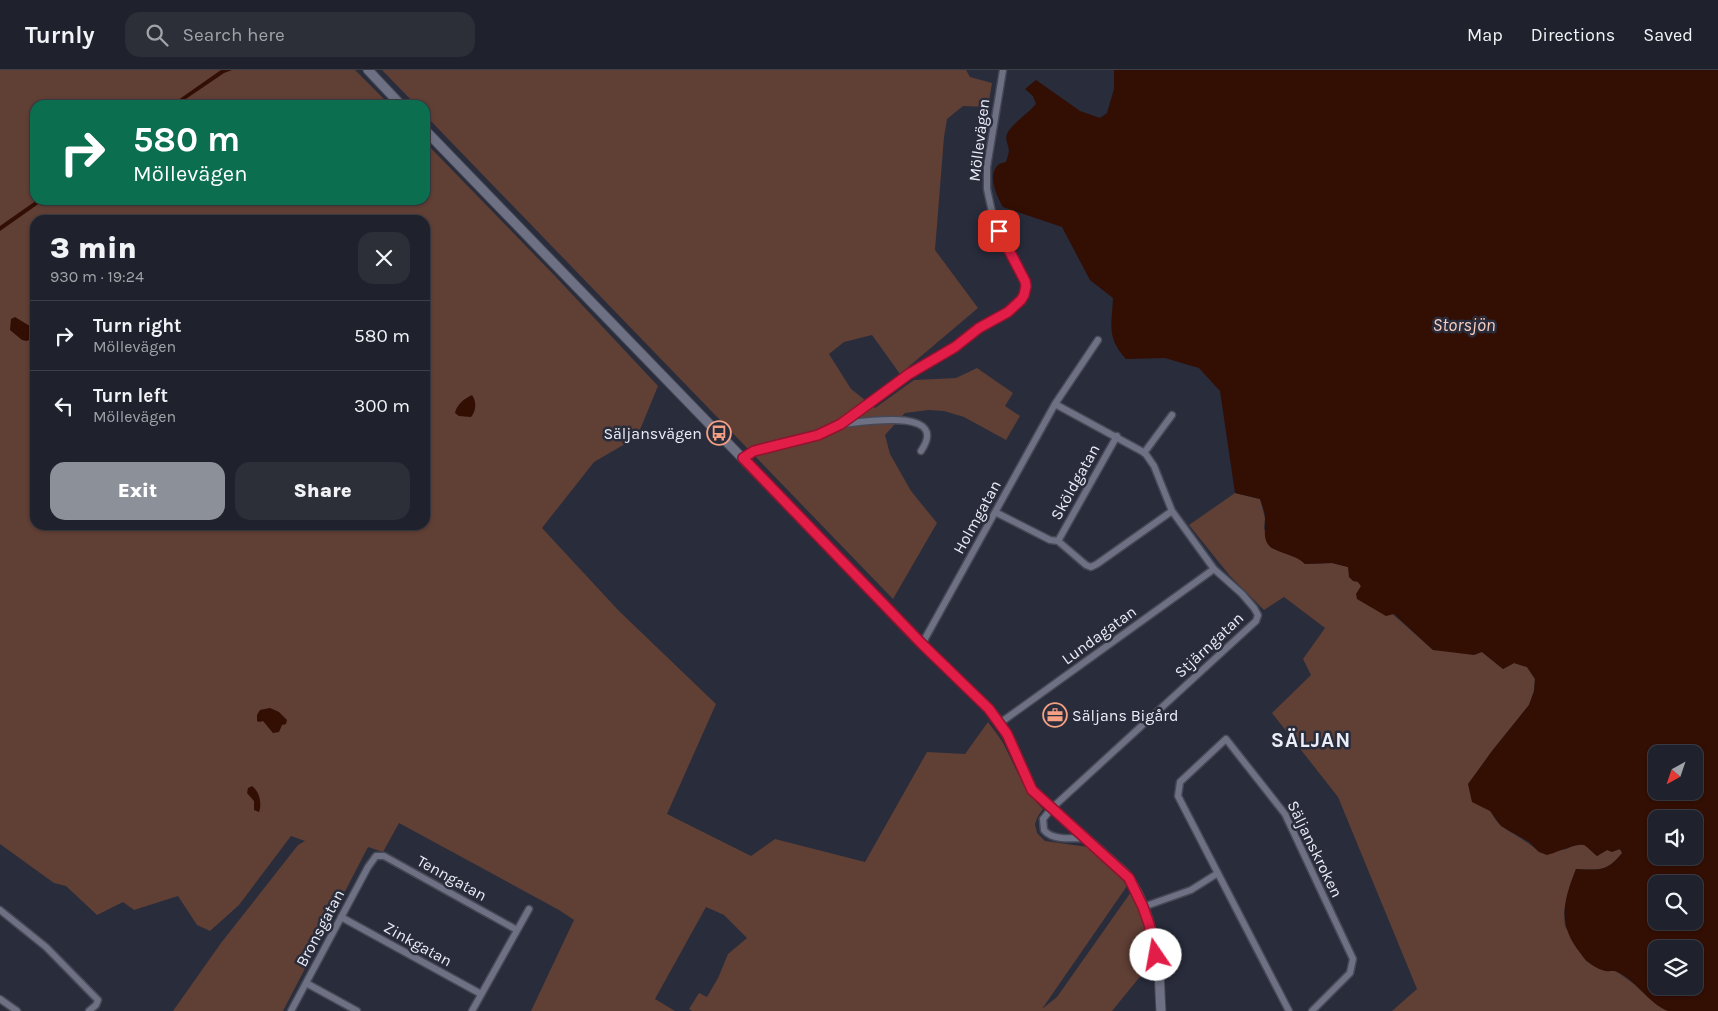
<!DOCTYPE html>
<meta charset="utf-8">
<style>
:root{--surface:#1f212c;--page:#2c2e38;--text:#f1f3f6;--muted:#a1a3a9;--line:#3c3e48;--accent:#8c9099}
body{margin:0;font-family:Karla,sans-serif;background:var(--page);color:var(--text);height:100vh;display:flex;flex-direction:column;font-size:19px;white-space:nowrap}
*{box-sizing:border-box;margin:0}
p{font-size:16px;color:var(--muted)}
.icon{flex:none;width:28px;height:28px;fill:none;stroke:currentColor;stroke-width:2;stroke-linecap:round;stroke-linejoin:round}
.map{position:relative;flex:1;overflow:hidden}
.sheet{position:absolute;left:30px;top:145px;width:400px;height:315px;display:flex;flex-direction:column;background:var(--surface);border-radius:15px;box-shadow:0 1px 4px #0004,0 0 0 1px var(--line)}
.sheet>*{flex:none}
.hud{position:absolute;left:30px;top:30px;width:400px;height:105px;border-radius:15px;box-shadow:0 1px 4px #0004,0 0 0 1px var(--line);background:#0b6e4f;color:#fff;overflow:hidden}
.needle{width:32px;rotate:220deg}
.controls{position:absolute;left:1648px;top:675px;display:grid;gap:10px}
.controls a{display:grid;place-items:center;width:55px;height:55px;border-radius:10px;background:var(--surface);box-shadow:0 1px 4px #0004,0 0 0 1px var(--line);font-size:25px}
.pin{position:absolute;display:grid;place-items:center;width:42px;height:42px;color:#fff;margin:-21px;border-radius:10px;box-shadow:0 2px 8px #0006}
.me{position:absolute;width:55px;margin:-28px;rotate:348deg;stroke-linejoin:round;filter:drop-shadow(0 0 4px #0008)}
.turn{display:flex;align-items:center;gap:18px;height:105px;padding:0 20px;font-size:22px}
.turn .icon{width:65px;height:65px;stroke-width:2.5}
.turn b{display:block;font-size:35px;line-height:42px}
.round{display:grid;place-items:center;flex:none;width:52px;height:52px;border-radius:15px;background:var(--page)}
.headline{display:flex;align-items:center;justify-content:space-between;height:85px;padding:0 20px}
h1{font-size:30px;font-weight:800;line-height:38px}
.primary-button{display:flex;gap:10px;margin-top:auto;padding:10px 20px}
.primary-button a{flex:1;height:58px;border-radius:15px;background:var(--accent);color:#fff;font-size:20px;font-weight:800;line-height:58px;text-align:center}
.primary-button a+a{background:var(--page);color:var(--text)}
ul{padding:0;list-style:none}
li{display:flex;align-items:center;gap:15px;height:70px;padding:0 20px;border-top:1px solid var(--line)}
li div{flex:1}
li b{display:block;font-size:19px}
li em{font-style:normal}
header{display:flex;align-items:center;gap:30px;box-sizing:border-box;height:70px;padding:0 25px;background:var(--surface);border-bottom:1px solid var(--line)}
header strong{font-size:24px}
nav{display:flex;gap:28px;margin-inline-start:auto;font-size:18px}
.search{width:350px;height:45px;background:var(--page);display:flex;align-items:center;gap:12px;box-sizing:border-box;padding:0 18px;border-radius:15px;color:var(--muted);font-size:19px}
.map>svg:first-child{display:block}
.green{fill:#603f35;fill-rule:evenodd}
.water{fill:#320e03;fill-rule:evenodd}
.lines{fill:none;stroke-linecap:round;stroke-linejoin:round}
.street-casing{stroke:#464855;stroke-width:9}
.secondary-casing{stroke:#464855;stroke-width:11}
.street{stroke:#6e7183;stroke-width:6}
.secondary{stroke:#6e7183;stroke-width:9}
.route-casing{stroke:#92132f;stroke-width:12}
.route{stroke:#e11d48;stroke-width:9}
.labels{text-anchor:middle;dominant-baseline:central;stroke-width:5;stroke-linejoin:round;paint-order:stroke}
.street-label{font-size:16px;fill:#ebedf7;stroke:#292c3b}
.poi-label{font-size:16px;fill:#ebedf7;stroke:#292c3b;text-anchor:end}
.water-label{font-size:18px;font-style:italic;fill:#fccebf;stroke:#292c3b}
.district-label{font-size:21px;font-weight:bold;letter-spacing:1px;fill:#ebedf7;stroke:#292c3b}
</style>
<header>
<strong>Turnly</strong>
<div class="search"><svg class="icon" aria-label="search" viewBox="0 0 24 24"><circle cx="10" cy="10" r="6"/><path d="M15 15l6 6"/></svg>Search here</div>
<nav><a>Map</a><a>Directions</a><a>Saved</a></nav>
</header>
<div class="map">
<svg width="1718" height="941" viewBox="0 0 1718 941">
<rect width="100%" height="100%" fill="#292c3b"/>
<path class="green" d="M0,0H355L390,35H35V130H425V72L555,206L658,316L637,367L594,392L542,458L619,541L716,634L667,744L751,786L775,769L865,792L927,682L965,684L988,652C994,661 1002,669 1006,679C1017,701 1025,721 1043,739L1038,746L1035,754L1037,763L1045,771L1088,777L1123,810L1127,816L1042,939L1057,927L1131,822L1144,850L1152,892L1112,941H692L689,939L699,923L707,927L718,908L728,884L747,868L724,845L706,837L655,929L675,941H531L574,850L559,840L399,753L383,782L368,777L283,941H173L221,873L298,775L305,771L291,766L239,835L210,861L197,855L178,826L134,840L123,832L97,845L66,816L54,813L0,774ZM35,150H425V455H35Z
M382,0H966L970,7L992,13L988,37L963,36L947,49L944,67L935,180L978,238L900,304L872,265L844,272L829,284L851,319L875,338L914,310L956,308L977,298L1013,323L1005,336L1020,346L1006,370L964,347L944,341L929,340L905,343L885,365L890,384L911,421L937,453L893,529L425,45V35H416Z
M1235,423L1260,429L1265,448L1264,458L1271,478L1298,487L1305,494L1332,493L1348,497L1361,516L1433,580L1482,582L1503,599L1514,593L1527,597L1535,609L1534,620L1529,635L1492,681L1483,694C1486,715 1485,744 1503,757C1515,766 1528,771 1539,782L1567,779L1575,774L1585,775L1597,786L1607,780L1619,779L1623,782C1607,802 1600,800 1576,799L1570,815L1564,842L1565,856L1586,891L1605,901H1616L1634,914L1648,927L1669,941H1392L1417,919L1338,727L1272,643L1311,605L1303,589L1325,558L1284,527L1264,540L1230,506L1189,455Z"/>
<path class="water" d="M221,0H232L224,3L177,35H171Z
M1114,0H1718V941C1708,941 1676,941 1668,941C1649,934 1635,909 1617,902C1614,900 1609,902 1606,901C1596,899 1586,892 1581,884C1557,854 1563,832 1576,799C1600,800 1607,802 1622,783L1620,779L1612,782L1607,780L1597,786C1593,783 1588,777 1584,775C1577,773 1555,783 1547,785L1539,782L1529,772L1501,756L1490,741L1472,732L1468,714L1492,681L1529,635L1534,622L1535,609L1527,597L1514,593L1503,599L1482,582L1474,585L1433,580L1394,544L1386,546L1357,529L1356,524L1361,516L1358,512L1353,511L1349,507L1348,497L1332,493L1305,494C1296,485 1285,485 1274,479C1261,473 1266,459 1265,448C1265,441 1262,435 1260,429L1235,423L1220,321L1199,298L1165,288L1126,289C1106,267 1112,255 1113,228L1090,210L1062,157L1003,137C997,127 987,105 998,95C1000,93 1003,93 1006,92C1007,88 1009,84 1009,80C1008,74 1005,70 1007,64C1012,53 1028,44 1036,34L1033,26L1025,19L1036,10L1080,41L1100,48L1107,43L1114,19ZM1656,684H1694V721H1656ZM1656,749H1694V786H1656ZM1656,814H1694V851H1656ZM1656,879H1694V916H1656Z
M37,130H44L0,161V156Z
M15,247L33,258L35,257V266L27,271L22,270L10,260L11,249Z
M472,325C477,332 476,341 471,347L459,346L455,343C457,334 464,329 472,325Z
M270,638L279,642L287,650L286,654L282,655L279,662L273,663L263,651L259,652L257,651V645L260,640Z
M252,716C260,722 262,734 259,742L254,740V731L247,723L248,718Z"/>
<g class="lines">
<g class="street-casing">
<path id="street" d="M842,354C862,352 951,337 921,381
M1144,383L1172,345
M743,388L754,381L826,362L841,354L909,304L955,277L979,258L1008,242L1021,230L1025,221V211L999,161L992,142L987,119V97L1003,0
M995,442L1050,470L1058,471L1086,495L1091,497L1097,494L1172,441
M1058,471L1117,366
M922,574L1055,334
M1000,653L1214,499
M1087,768C1074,768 1052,771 1044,760L1043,749L1052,738L1256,551L1258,545L1254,538L1242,524L1214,499L1172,441L1154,396L1145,383L1055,334L1098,270
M1143,837L1191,820L1218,803
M0,840L46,877L98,930L96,935L89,941
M341,847L481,924
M306,913L357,941
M0,929L17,941
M291,941L368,797L376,786H384L517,860
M472,941L529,839
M1289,941L1178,726L1180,712L1226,669L1285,744L1353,889L1350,903L1312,941"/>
</g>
<g class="secondary-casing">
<path id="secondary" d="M368,0L401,35
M425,60L922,574L989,639L1000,653L1011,672L1032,720L1124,802C1144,826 1157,871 1159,903C1160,915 1160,928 1161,941"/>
</g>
<use href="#street" class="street"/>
<use href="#secondary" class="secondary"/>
</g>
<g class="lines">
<g class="route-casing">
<path id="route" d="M999,161L1025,211L1026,216L1024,225L1021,230L1008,242L979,258L955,277L909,304L841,354L818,365L754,381L743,388L922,574L989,639L1007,664L1032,720L1129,808L1143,837L1149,854L1156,885"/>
</g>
<use href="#route" class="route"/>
</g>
<defs>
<g id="bus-ring" transform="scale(1.25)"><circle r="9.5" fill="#292c3b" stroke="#f39f84" stroke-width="1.5"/><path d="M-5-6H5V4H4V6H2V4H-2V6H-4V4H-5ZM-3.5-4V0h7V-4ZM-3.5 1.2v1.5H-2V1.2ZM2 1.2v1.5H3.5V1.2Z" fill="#f39f84"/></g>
<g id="office-ring" transform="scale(1.25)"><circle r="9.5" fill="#292c3b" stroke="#f39f84" stroke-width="1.5"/><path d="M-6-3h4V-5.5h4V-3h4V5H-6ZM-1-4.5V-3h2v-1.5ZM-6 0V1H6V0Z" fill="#f39f84"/></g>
</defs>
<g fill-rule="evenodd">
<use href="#bus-ring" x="719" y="363"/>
<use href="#office-ring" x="1055" y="645"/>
</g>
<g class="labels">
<g class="street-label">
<text transform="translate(979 70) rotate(-83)">Möllevägen</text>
<text transform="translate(1075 412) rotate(-61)">Sköldgatan</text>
<text transform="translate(977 447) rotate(-61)">Holmgatan</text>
<text transform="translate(1099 565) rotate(-36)">Lundagatan</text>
<text transform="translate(1209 575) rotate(-43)">Stjärngatan</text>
<text transform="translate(1315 779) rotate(64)">Säljanskroken</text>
<text transform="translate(452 808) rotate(29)">Tenngatan</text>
<text transform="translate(320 858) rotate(-62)">Bronsgatan</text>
<text transform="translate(418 874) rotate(29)">Zinkgatan</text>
</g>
<g class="poi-label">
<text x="702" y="363">Säljansvägen</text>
<text x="1072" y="645" text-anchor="start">Säljans Bigård</text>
</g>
<g class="water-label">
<text x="1464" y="255">Storsjön</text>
</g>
<g class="district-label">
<text x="1311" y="670">SÄLJAN</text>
</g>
</g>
</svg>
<div class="controls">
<a><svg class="needle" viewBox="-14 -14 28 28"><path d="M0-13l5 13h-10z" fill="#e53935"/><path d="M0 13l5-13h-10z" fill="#a1a3a9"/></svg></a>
<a><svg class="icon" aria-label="sound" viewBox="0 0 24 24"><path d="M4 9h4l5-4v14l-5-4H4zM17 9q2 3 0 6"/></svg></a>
<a><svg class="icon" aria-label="search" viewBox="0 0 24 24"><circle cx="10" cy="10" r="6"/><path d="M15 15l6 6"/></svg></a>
<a><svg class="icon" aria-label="layers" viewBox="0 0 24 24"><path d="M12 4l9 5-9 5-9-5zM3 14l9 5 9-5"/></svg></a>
</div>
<div class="pin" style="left:999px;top:161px;background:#d93025"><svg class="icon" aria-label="arrive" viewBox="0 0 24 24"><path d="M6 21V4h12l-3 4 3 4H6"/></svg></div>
<svg class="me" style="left:1156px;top:885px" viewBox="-20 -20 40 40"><circle r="19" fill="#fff"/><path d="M0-13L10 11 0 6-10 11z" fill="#e11d48"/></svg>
<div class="hud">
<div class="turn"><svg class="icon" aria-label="right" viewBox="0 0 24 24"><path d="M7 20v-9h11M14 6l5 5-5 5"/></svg><div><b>580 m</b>Möllevägen</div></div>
</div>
<section class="sheet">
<div class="headline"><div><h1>3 min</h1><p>930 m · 19:24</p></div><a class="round"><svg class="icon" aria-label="close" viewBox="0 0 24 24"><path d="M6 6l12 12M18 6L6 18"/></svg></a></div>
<ul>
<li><svg class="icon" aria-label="right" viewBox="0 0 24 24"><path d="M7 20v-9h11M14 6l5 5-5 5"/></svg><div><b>Turn right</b><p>Möllevägen</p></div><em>580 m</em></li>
<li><svg class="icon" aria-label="left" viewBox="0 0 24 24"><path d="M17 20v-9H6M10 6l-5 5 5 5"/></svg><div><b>Turn left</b><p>Möllevägen</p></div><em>300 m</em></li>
</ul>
<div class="primary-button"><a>Exit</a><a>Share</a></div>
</section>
</div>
